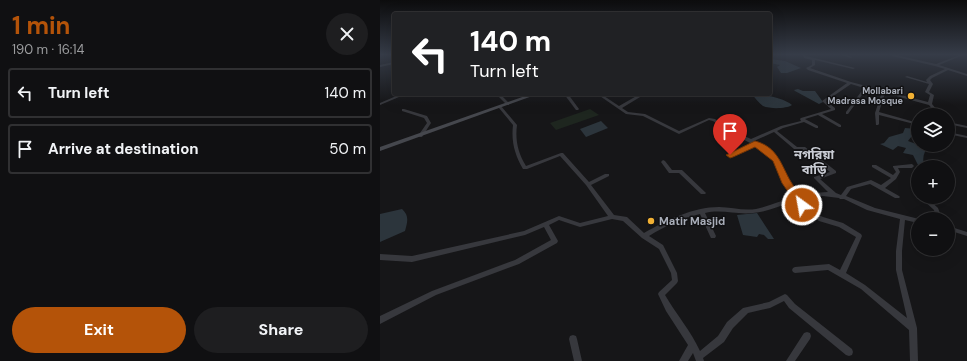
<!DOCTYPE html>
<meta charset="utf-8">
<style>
:root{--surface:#101012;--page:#1e1e20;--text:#f1f3f6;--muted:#9c9d9f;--line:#303032;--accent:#b45309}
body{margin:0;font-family:"DM Sans","Noto Sans Bengali",sans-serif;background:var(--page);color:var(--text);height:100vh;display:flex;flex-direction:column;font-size:15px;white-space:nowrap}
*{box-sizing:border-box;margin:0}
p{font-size:13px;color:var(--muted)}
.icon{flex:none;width:22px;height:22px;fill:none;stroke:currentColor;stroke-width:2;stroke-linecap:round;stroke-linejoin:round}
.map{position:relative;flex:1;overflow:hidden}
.side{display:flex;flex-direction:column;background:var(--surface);width:380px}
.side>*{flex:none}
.hud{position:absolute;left:12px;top:12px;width:380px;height:84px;border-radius:4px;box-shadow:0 4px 16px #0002,0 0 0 1px var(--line);background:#202124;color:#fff;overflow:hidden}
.controls{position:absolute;left:531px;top:108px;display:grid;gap:8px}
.controls a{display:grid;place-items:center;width:44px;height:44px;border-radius:50%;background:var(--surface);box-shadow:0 4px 16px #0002,0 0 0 1px var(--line);font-size:20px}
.pin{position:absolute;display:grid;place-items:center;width:34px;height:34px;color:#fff;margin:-41px -17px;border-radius:50% 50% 50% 0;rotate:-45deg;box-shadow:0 0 4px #0007}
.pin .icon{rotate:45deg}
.me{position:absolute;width:44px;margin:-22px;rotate:328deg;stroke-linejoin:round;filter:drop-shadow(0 0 3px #0008)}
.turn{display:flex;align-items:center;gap:14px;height:84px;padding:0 12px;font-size:18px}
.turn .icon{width:52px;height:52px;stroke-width:2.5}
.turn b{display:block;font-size:28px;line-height:34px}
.round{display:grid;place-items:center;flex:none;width:42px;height:42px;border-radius:21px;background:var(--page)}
.headline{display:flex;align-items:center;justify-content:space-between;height:68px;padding:0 12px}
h1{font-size:24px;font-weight:700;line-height:30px;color:var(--accent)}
.button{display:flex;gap:8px;margin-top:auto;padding:8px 12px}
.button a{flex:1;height:46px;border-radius:24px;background:var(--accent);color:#fff;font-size:16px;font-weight:700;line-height:46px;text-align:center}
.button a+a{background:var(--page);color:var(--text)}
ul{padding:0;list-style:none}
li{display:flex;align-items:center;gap:12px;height:50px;margin:0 8px 6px;padding:0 4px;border:2px solid var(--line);border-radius:4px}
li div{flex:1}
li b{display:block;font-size:15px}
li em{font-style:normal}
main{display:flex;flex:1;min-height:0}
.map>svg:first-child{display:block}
.green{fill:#1e261f}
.water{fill:#2c353c}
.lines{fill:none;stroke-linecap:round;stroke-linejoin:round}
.minor{fill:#37383d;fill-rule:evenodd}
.secondary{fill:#45474d;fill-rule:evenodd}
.route{fill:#b45309;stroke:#753606}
.poi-dot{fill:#f2b134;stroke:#111113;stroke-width:1.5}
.labels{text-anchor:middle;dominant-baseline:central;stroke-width:3;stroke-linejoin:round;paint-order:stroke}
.far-poi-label{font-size:9px;font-weight:bold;fill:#a8adb8;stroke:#111113;text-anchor:end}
.poi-label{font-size:11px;font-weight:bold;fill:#a8adb8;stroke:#111113;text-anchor:start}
.quarter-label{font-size:13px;font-weight:bold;fill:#c9ccd4;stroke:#111113}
</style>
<main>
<section class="side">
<div class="headline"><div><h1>1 min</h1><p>190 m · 16:14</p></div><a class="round"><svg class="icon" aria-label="close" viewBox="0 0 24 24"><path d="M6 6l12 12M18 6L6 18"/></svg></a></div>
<ul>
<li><svg class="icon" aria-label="left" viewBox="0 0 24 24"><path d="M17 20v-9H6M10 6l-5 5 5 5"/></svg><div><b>Turn left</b></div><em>140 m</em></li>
<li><svg class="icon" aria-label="arrive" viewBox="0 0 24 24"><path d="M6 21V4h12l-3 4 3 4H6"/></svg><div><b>Arrive at destination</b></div><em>50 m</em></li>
</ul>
<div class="button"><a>Exit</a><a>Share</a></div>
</section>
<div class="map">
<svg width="587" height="361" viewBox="0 0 587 361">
<rect width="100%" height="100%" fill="#161618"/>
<path class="green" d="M210,109L219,115L176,130L170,123Z"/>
<path class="water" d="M390,59L405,61L421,68L407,73H401L397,67L400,65L390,63Z
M418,89L423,91H435L443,102L439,104L415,91L414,90Z
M372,94C383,94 404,98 412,105C406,109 390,109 383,106C379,103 375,98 372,94Z
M221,121L228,128L206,137L200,129Z
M525,128L538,129V133L535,132L528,141L536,144L537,140L538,145H550C544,151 542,157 544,165H538L533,155L523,153L526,148L518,146L513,150L500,144L504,143L509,137L523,133Z
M22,209C30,216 27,223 25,231L0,242V214Z
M377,213L394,239H388L384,235L379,234L377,237L363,235L357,215Z"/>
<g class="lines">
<path class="minor" d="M423,55H425L426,56L475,68L473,69L435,60V65L430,68L471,82L548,102L550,95L545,92L549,84L525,77L527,76L547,82L546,80L550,76L565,69L555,66L512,56V55H516L556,64L580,55H583L559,65L587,74V76L568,70L552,78L550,80L553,84L549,92L554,95L552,104L561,115H557L549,105L505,93L499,112L538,123V125L499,115V124L498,125H496L495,113L502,92L487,88L468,114H466V112L484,88L471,84L446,101L455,108V110L442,114L461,125V127H459L438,115L425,119L438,126V128H436L424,122L403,128L397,131L417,147H425L456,171V173L440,179L456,193L461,195L467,187L491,180L501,185L511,178L492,167V165H496L513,175L516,172L513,167V166L532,164L534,166L532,168H518L520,172L516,179L505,188L519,196L520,197L519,198H515L490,184L471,189L466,196L495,208L539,219L538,223L525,220L522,251V270L537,328L538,361H530L529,330L481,289L448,270L415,273L413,272L412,270L413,268L415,267L449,264L460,270L476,237L459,227L439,221L427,213L413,201C400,206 387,212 373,213C357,215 342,209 325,213L336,236L335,238H331L330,236L320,214C302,218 285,226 269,236L283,245L297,273L298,281L297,283L285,295C296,314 311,331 320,351L338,336L347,322L363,308L389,302L405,294L407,295L415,304L472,349L473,352L472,355L469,356L466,355L409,308L404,301L390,308L368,313L353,328L344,342L323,358L324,361H316L313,353L308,361H299L308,345L286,311L278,294L279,292L292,280L291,273L279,249L262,238L243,221L232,219L200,227L179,220L169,225L178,241L177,243L139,264L56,295L0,324V316L52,291L135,260L171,240L164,227L145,235L32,262L0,260V254L32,256L144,231L179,216L200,223L228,216L206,185L180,156L147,169H143C135,155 131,142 133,125L119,108V106H121L137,125C135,140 138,153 146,166L181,153H183L209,182L225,174H229V176L211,185L234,215L247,217L264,233C287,220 313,207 339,207C351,207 363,211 376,209C389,206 401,201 414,197L404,183L395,161L375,146C367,150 358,156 348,156V154L362,149L372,144L351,133L333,121L329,120L299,134L263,116L246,114L217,94H221L239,106L260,94H265L242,108L248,112L265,114L299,131L329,118L335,119L353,131L371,139L401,126L421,121L420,119L421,118L451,109L442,101L467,83L428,70L426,68L432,65V60L424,58ZM394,132L414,149H422L450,172L434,177V178L448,192L433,193L418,196L409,183L399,159L374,141ZM433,196H443L459,198L460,199H464L487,210L520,219L516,251V270L527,318L485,285L466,273L482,236L481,234L463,223L443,217L431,211L418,200Z
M462,55H466L472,57L471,58Z
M14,62V64L0,67V65Z
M21,94H26L0,105V103Z
M116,94H120L129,103V105H127Z
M184,94H188L199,109L198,110H196Z
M22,109H24L47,116L51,123L42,137H40L38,136L47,123L44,118L22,111Z
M568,122L587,126V128L568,124Z
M568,132L587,136V138L568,134Z
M283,160L285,161L292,170H302L325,192L326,193L325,194H321L299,173H289L281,162Z
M540,197H546L558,208L562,219H556L554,210Z
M568,226L587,232V236L568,230Z
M427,332L430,333L431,336L430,339L415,361H406L424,333Z
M193,335L196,336L197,339L202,361H194L189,339L190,336Z"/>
<path class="secondary" d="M151,94H158L0,151V147Z"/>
</g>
<linearGradient id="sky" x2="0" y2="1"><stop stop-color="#0c0c0d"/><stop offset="0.52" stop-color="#363c48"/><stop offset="1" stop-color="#363c48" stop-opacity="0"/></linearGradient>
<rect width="587" height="105" fill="url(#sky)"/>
<path class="route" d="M375,141C398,147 401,165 411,182C414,187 418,192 422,198L421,199L426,205L425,208H418L409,199L411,196L402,183L393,161L375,147L353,157L350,158L346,155Z"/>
<g class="poi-dot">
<circle cx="531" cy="96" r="4"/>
<circle cx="271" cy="221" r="4"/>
</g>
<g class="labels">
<g class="far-poi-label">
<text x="523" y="91">Mollabari<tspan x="523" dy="10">Madrasa Mosque</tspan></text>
</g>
<g class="poi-label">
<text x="279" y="221">Matir Masjid</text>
</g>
<g class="quarter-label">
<text x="434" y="154">নগরিয়া<tspan x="434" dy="15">বাড়ি</tspan></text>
</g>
</g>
</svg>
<div class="controls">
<a><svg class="icon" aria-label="layers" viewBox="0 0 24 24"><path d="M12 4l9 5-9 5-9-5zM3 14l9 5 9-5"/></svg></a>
<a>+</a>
<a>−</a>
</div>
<div class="pin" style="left:350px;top:155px;background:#d93025"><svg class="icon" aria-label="arrive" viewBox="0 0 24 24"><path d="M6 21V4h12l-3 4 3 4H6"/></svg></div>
<svg class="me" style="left:422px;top:205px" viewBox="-20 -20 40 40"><circle r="17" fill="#b45309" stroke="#fff" stroke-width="3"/><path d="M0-11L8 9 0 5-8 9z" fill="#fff"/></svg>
<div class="hud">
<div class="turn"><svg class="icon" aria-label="left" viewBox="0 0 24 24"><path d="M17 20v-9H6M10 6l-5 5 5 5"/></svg><div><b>140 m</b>Turn left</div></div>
</div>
</div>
</main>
